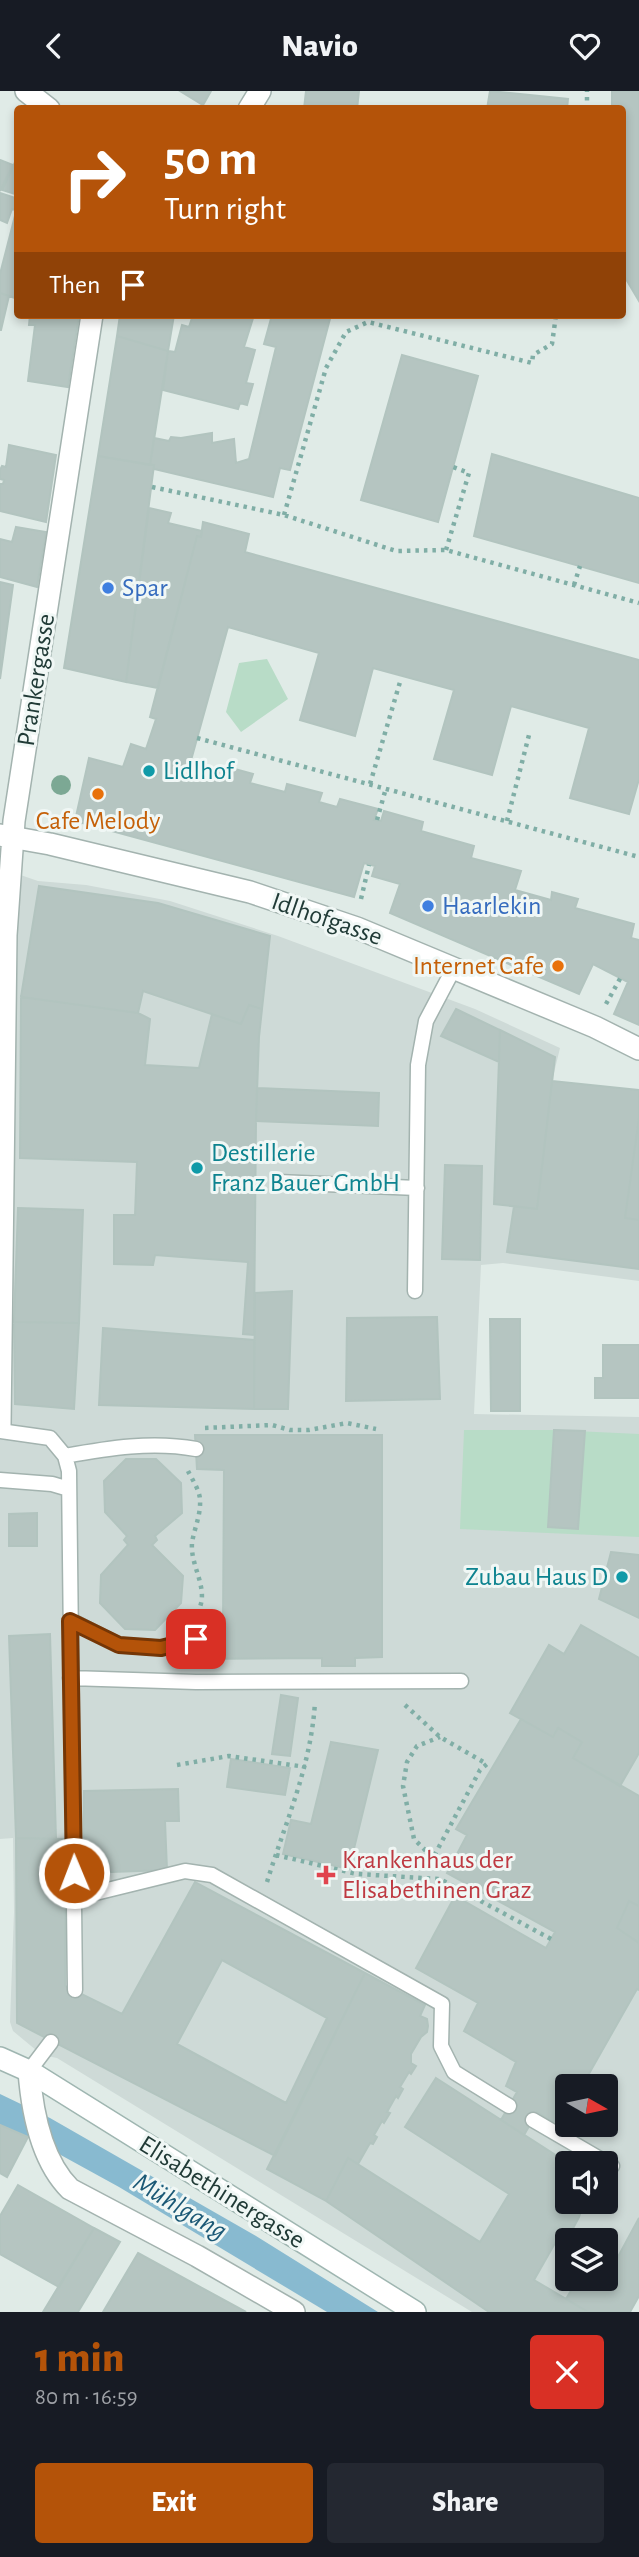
<!DOCTYPE html>
<meta charset="utf-8">
<style>
:root{--surface:#171b24;--page:#242831;--text:#f1f3f6;--muted:#9ea1a6;--accent:#b45309}
body{margin:0;font-family:"Alegreya Sans",sans-serif;background:var(--page);color:var(--text);height:100vh;display:flex;flex-direction:column;font-size:26px;white-space:nowrap}
*{box-sizing:border-box;margin:0}
p{font-size:23px;color:var(--muted)}
.icon{flex:none;width:38px;height:38px;fill:none;stroke:currentColor;stroke-width:2;stroke-linecap:round;stroke-linejoin:round}
.map{position:relative;height:2221px;overflow:hidden}
.drawer{display:flex;flex-direction:column;background:var(--surface);flex:1}
.drawer>*{flex:none}
.top-card{position:absolute;left:14px;top:14px;width:612px;height:214px;border-radius:7px;box-shadow:0 4px 10px #0003;background:#b45309;color:#fff;overflow:hidden}
.needle{width:46px;rotate:99deg}
.buttons{position:absolute;left:555px;top:1983px;display:grid;gap:14px}
.buttons a{display:grid;place-items:center;width:63px;height:63px;border-radius:7px;background:var(--surface);box-shadow:0 4px 10px #0003;font-size:35px}
.pin{position:absolute;display:grid;place-items:center;width:60px;height:60px;color:#fff;margin:-30px;border-radius:14px;box-shadow:0 4px 10px #0006}
.me{position:absolute;width:77px;margin:-38px;rotate:359deg;stroke-linejoin:round;filter:drop-shadow(0 0 5px #0008)}
.turn{display:flex;align-items:center;gap:24px;height:147px;padding:0 35px;font-size:32px}
.turn .icon{width:91px;height:91px;stroke-width:2.5}
.turn b{display:block;font-size:49px;line-height:60px}
.then{display:flex;align-items:center;height:66px;padding:0 35px;background:#0003;gap:14px;font-size:26px}
.round{display:grid;place-items:center;flex:none;width:74px;height:74px;border-radius:7px;background:var(--page)}
.headline{display:flex;align-items:center;justify-content:space-between;height:119px;padding:0 35px}
h1{font-size:42px;font-weight:800;line-height:52px;color:var(--accent)}
.action{display:flex;gap:14px;margin-top:auto;padding:14px 35px}
.action a{flex:1;height:80px;border-radius:7px;background:var(--accent);color:#fff;font-size:28px;font-weight:800;line-height:80px;text-align:center}
.action a+a{background:var(--page);color:var(--text)}
header{display:flex;justify-content:space-between;align-items:center;height:91px;padding:0 35px;background:var(--surface);font-size:32px;font-weight:800}
.map>svg:first-child{display:block}
.built{fill:#cedad7;fill-rule:evenodd}
.green{fill:#b8dcc7}
.water{fill:#88bad0}
.building{fill:#b5c5c1;stroke:#b2c4bf;stroke-width:2;fill-rule:evenodd}
.lines{fill:none;stroke-linecap:round;stroke-linejoin:round}
.lane-casing{stroke:#a3b3af;stroke-width:17}
.street-casing{stroke:#a3b3af;stroke-width:24}
.secondary-casing{stroke:#9fb6b1;stroke-width:24}
.path{stroke:#80aea6;stroke-width:4.5;stroke-dasharray:3.5 5;stroke-linecap:butt}
.lane{stroke:#fff;stroke-width:14}
.street{stroke:#fff;stroke-width:21}
.secondary{stroke:#fff;stroke-width:21}
.tree{fill:#7ca894}
.route-casing{stroke:#753606;stroke-width:18}
.route{stroke:#b45309;stroke-width:12}
.shop-dot{fill:#3f7fe0;stroke:#f0f7f5;stroke-width:2.5}
.culture-dot{fill:#0f9aa8;stroke:#f0f7f5;stroke-width:2.5}
.food-dot{fill:#e8710a;stroke:#f0f7f5;stroke-width:2.5}
.health-dot{fill:#e0444e;stroke:#f0f7f5;stroke-width:2.5}
.labels{text-anchor:middle;dominant-baseline:central;stroke-width:6;stroke-linejoin:round;paint-order:stroke}
.shop-label{font-size:26px;fill:#366cbe;stroke:#f0f7f5;text-anchor:start}
.street-label{font-size:26px;fill:#213b37;stroke:#f0f7f5}
.culture-label{font-size:26px;fill:#0d838f;stroke:#f0f7f5;text-anchor:start}
.food-label{font-size:26px;fill:#c56008;stroke:#f0f7f5}
.health-label{font-size:26px;fill:#be3a42;stroke:#f0f7f5;text-anchor:start}
.water-label{font-size:28px;font-style:italic;fill:#1c5976;stroke:#f0f7f5}
</style>
<header><svg class="icon" aria-label="back" viewBox="0 0 24 24"><path d="M15 5l-7 7 7 7"/></svg>Navio<svg class="icon" aria-label="heart" viewBox="0 0 24 24"><path d="M12 20l-8-8c-3-5 5-10 8-4 3-6 11-1 8 4z"/></svg></header>
<div class="map">
<svg width="639" height="2221" viewBox="0 0 639 2221">
<rect width="100%" height="100%" fill="#e0ebe7"/>
<path class="built" d="M0,777L38,790L86,794L170,810L278,845L475,918L560,957L552,990L639,1027V1190L503,1172L481,1174L474,1323L639,1326V2206L630,2221H472L57,1967L42,1964L13,1940L10,1931L14,1821L13,1747L0,1748ZM567,1995H606V2034H567ZM567,2072H606V2110H567ZM567,2149H606V2188H567Z"/>
<path class="green" d="M267,568L288,608L241,641L226,621L239,572Z
M464,1339H554L639,1343V1446L460,1438Z"/>
<path class="water" d="M0,2003L50,2027L256,2145L378,2221H327L119,2096L28,2046L0,2034Z"/>
<path class="building" d="M180,0H211L203,14Z
M306,0H359L357,18H304Z
M490,0L568,8L567,18H487Z
M612,0H639V210L623,183V18H612Z
M18,65V104L2,99Z
M0,69L13,74L0,100Z
M0,102L18,108L15,119L12,118L7,132L0,129Z
M17,117H18V208L0,202V183Z
M0,202L9,205L1,239H0Z
M30,224H79L68,296L28,290L35,234H29Z
M120,224H174L168,260L117,245Z
M193,224H254L244,256L255,259L246,292L253,293L247,314L240,312L238,318L163,299L168,260L175,261L182,234L189,236Z
M272,224H331L290,379L280,377L273,406L154,378V374H150L154,347L169,350L171,346L181,347L212,342V352L234,348L236,372L249,368L276,256L264,253Z
M117,245L168,260L150,374L98,365Z
M402,264L478,285L438,431L361,409Z
M9,354L56,364L46,431L0,420V393H3L4,389L0,388V379L2,375L6,376Z
M492,363L639,407V492L474,445Z
M98,365L154,374L126,591L64,577Z
M149,417L171,422L168,432L202,440L201,446L197,445L158,597L126,591Z
M203,431L249,443L245,461L639,569V688L629,723L570,707L589,637L511,615L492,684L434,668L454,599L373,577L355,645L300,629L319,562L228,536L190,673L228,684L231,677L253,683L250,692L285,701L287,693L322,702L319,711L337,716L340,708L378,718L374,729L381,730L384,720L423,731L421,740L474,755L471,767L521,780L515,799L551,809L552,801L578,808L575,817L634,833L631,847L639,849V934L614,923L628,891L593,873L579,903L390,822L400,793L372,785L375,775L364,772L354,806L75,730L89,667L123,676L131,653L146,658L156,628L150,626L197,445L201,446Z
M16,436L46,441L37,496L0,486V448L12,451Z
M0,491L13,494L0,588Z
M39,795L158,812L270,845L262,918L249,914L241,933L143,900L138,922L21,906Z
M21,906L138,922L150,928L145,974L199,977L212,923L241,933L249,914L262,918L259,946L256,1030L254,1244L243,1243L248,1171L155,1164L153,1174L114,1173V1124H135L137,1071L20,1067Z
M456,918L500,939L499,971L441,945Z
M500,939L555,966L537,1118L494,1113Z
M552,990L639,999V1027L625,1127L639,1129V1178L507,1161L514,1115L537,1118Z
M257,997L379,1002L378,1035L256,1030Z
M639,1027V1129L625,1127Z
M445,1074L482,1075L480,1169L442,1168Z
M18,1117L83,1119L79,1232L14,1231Z
M292,1200L288,1318H254L255,1202Z
M437,1226L440,1308L346,1310L347,1227Z
M490,1228H520V1320H491Z
M14,1231L79,1232L74,1318L15,1313Z
M103,1237L254,1249V1318L99,1314Z
M603,1254H639V1307H595V1287H603Z
M554,1339L585,1340L578,1438L548,1436Z
M195,1344H382V1566L355,1567V1575H322V1567L196,1568V1535L223,1534L224,1379L197,1378Z
M126,1368H156L181,1392L182,1422L155,1445L157,1449L152,1454L183,1485L181,1512L155,1539L125,1538L100,1512L101,1484L128,1454L124,1449L127,1445L105,1421L104,1390Z
M37,1422V1455H9V1423Z
M611,1461L639,1464V1527L599,1508Z
M581,1534L639,1567V1662L620,1695L573,1667L582,1651L558,1637L553,1646L510,1622L549,1554L564,1563Z
M50,1543L56,1748L16,1747L9,1545Z
M281,1604L298,1607L290,1665L272,1663Z
M521,1628L553,1646L558,1637L582,1651L573,1667L639,1705V1815L629,1810L617,1837L639,1852V1899L637,1898L582,1995H567V2020L562,2029L553,2031L537,2021L524,2044L501,2029L517,2001L506,1995L516,1971L464,1940L478,1912L416,1877L455,1805L546,1857L555,1841L447,1782L467,1744L456,1738Z
M331,1651L378,1659L349,1778L283,1763L291,1729L311,1733Z
M231,1668L290,1677L285,1704L227,1696Z
M178,1698L179,1730H165L167,1779L83,1782L84,1700Z
M16,1747L65,1748V1895L122,1923L195,1791L365,1882L275,2065L17,1932ZM222,1869L327,1927L286,2012L177,1953Z
M629,1810L639,1815V1852L617,1837Z
M365,1882L425,1914L420,1925L427,1928L428,1935L427,1941L421,1946L411,1963V1972L416,1975L411,1983L409,1981L400,1996L403,1998L398,2007L396,2005L387,2021L390,2022L384,2032L382,2030L374,2044L377,2046L373,2053L370,2052L358,2073L348,2067L326,2110L267,2078Z
M436,1987L568,2072L567,2110H584L579,2126L570,2143L563,2138L534,2189L588,2221H489L326,2110L348,2067L480,2151L509,2103L405,2036Z
M0,2034L28,2046L7,2086L0,2082Z
M18,2094L94,2137L59,2196L0,2163V2125Z
M639,2127V2205L630,2221H588L566,2208L578,2188H598L602,2190L606,2188Z
M94,2137L120,2151L78,2221H43Z
M138,2162L246,2221H103Z"/>
<g class="lines">
<g class="lane-casing">
<path id="lane" d="M278,1091L417,1097
M415,1200L418,974L426,930L454,877
M0,1340L50,1347L65,1365L69,1380L75,1899
M65,1365C109,1357 152,1350 196,1358
M0,1389L52,1393L69,1398
M70,1529L119,1554L161,1557L196,1548
M70,1587L196,1591L461,1590
M75,1807L185,1780L212,1784L442,1913L441,1955L454,1981L509,2015
M29,1980L51,1951
M533,2029L612,2075"/>
</g>
<g class="street-casing">
<path id="street" d="M26,0L49,18
M249,18L260,0
M0,744L50,753L250,801L357,837L595,936L639,958
M0,1335L6,844L14,730L92,224
M29,1980C32,2020 41,2069 70,2098L197,2165L294,2221"/>
</g>
<g class="secondary-casing">
<path id="secondary" d="M0,1967L29,1980L415,2221"/>
</g>
<path class="path" d="M587,18V0
M152,396L284,424L396,460L446,459L639,512
M284,424L326,277L346,241L368,231L532,272L533,264L552,253L556,224
M446,459L469,382L453,376
M574,494L580,475
M197,647L639,766
M370,693L400,591
M377,729L386,697
M507,730L530,640
M361,808L369,774
M606,913L621,886
M205,1337L272,1334L290,1339H309L347,1332L376,1338
M188,1380C192,1388 200,1400 200,1409C201,1424 194,1438 192,1452C190,1478 213,1501 195,1525
M405,1614L440,1646L487,1673L480,1679L433,1767L414,1748L403,1695L407,1671L417,1655L440,1646
M177,1674L229,1665L306,1676
M276,1764L357,1783L440,1788L551,1848
M267,1791C286,1729 311,1676 315,1611"/>
<use href="#lane" class="lane"/>
<use href="#street" class="street"/>
<use href="#secondary" class="secondary"/>
</g>
<circle class="tree" cx="61" cy="694" r="10"/>
<g class="lines">
<g class="route-casing">
<path id="route" d="M74,1782L70,1530L119,1554L161,1557L196,1548"/>
</g>
<use href="#route" class="route"/>
</g>
<g class="shop-dot">
<circle cx="108" cy="497" r="7"/>
<circle cx="428" cy="815" r="7"/>
</g>
<g class="culture-dot">
<circle cx="149" cy="680" r="7"/>
<circle cx="197" cy="1077" r="7"/>
<circle cx="622" cy="1486" r="7"/>
</g>
<g class="food-dot">
<circle cx="98" cy="703" r="7"/>
<circle cx="558" cy="875" r="7"/>
</g>
<path class="health-dot" d="M322.5 1773.5h7v7h7v7h-7v7h-7v-7h-7v-7h7z"/>
<g class="labels">
<g class="shop-label">
<text x="122" y="497">Spar</text>
<text x="442" y="815">Haarlekin</text>
</g>
<g class="street-label">
<text transform="translate(36 589) rotate(-81)">Prankergasse</text>
<text transform="translate(327 828) rotate(19)">Idlhofgasse</text>
<text transform="translate(222 2101) rotate(32)">Elisabethinergasse</text>
</g>
<g class="culture-label">
<text x="163" y="680">Lidlhof</text>
<text x="211" y="1062">Destillerie<tspan x="211" dy="30">Franz Bauer GmbH</tspan></text>
<text x="608" y="1486" text-anchor="end">Zubau Haus D</text>
</g>
<g class="food-label">
<text x="98" y="730">Cafe Melody</text>
<text x="544" y="875" text-anchor="end">Internet Cafe</text>
</g>
<g class="health-label">
<text x="342" y="1769">Krankenhaus der<tspan x="342" dy="30">Elisabethinen Graz</tspan></text>
</g>
<g class="water-label">
<text transform="translate(180 2116) rotate(31)">Mühlgang</text>
</g>
</g>
</svg>
<div class="buttons">
<a><svg class="needle" viewBox="-14 -14 28 28"><path d="M0-13l5 13h-10z" fill="#e53935"/><path d="M0 13l5-13h-10z" fill="#9ea1a6"/></svg></a>
<a><svg class="icon" aria-label="sound" viewBox="0 0 24 24"><path d="M4 9h4l5-4v14l-5-4H4zM17 9q2 3 0 6"/></svg></a>
<a><svg class="icon" aria-label="layers" viewBox="0 0 24 24"><path d="M12 4l9 5-9 5-9-5zM3 14l9 5 9-5"/></svg></a>
</div>
<div class="pin" style="left:196px;top:1548px;background:#d93025"><svg class="icon" aria-label="arrive" viewBox="0 0 24 24"><path d="M6 21V4h12l-3 4 3 4H6"/></svg></div>
<svg class="me" style="left:74px;top:1782px" viewBox="-20 -20 40 40"><circle r="17" fill="#b45309" stroke="#fff" stroke-width="3"/><path d="M0-11L8 9 0 5-8 9z" fill="#fff"/></svg>
<div class="top-card">
<div class="turn"><svg class="icon" aria-label="right" viewBox="0 0 24 24"><path d="M7 20v-9h11M14 6l5 5-5 5"/></svg><div><b>50 m</b>Turn right</div></div>
<div class="then">Then<svg class="icon" aria-label="arrive" viewBox="0 0 24 24"><path d="M6 21V4h12l-3 4 3 4H6"/></svg></div>
</div>
</div>
<section class="drawer">
<div class="headline"><div><h1>1 min</h1><p>80 m · 16:59</p></div><a class="round" style="background:#d93025;color:#fff"><svg class="icon" aria-label="close" viewBox="0 0 24 24"><path d="M6 6l12 12M18 6L6 18"/></svg></a></div>
<div class="action"><a>Exit</a><a>Share</a></div>
</section>
